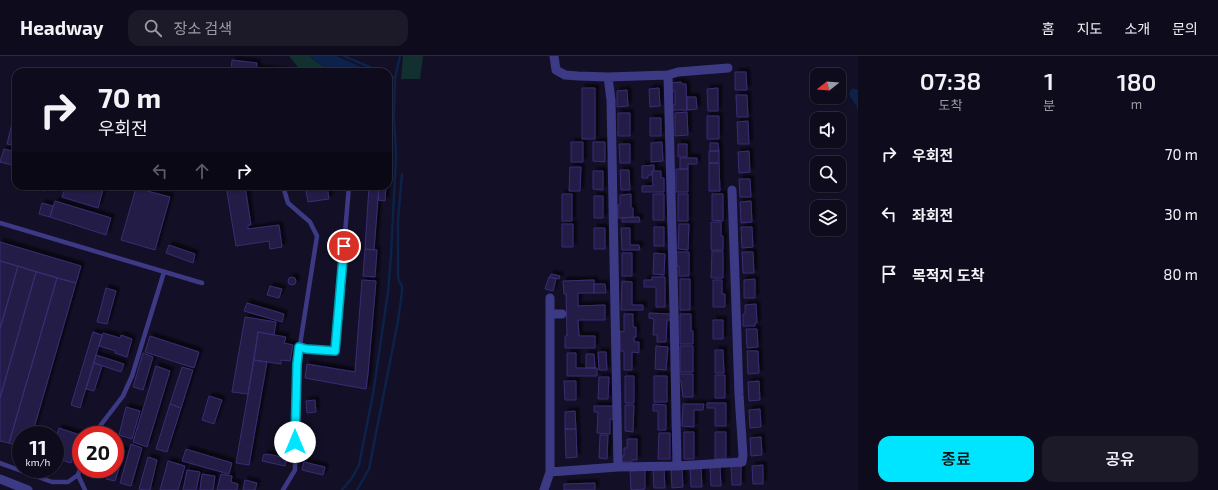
<!DOCTYPE html>
<html lang="ko">
<meta charset="utf-8">
<style>
:root{--surface:#0e0b1c;--page:#1c1929;--text:#f1f3f6;--muted:#9b9ba3;--line:#2e2b3b;--accent:#00e5ff}
body{margin:0;font-family:"Exo 2","Noto Sans KR",sans-serif;background:var(--page);color:var(--text);height:100vh;display:flex;flex-direction:column;font-size:15px;white-space:nowrap}
*{box-sizing:border-box;margin:0}
p{font-size:13px;color:var(--muted)}
.icon{flex:none;width:22px;height:22px;fill:none;stroke:currentColor;stroke-width:2;stroke-linecap:round;stroke-linejoin:round}
.map{position:relative;flex:1;overflow:hidden}
.side{display:flex;flex-direction:column;background:var(--surface);width:360px}
.side>*{flex:none}
.banner{position:absolute;left:12px;top:12px;width:380px;height:122px;border-radius:12px;box-shadow:0 1px 3px #0004,0 0 0 1px var(--line);background:#0e0b1c;color:var(--text);overflow:hidden}
.needle{width:26px;rotate:253deg}
.fabs{position:absolute;left:810px;top:12px;display:grid;gap:8px}
.fabs a{display:grid;place-items:center;width:36px;height:36px;border-radius:8px;background:var(--surface);box-shadow:0 1px 3px #0004,0 0 0 1px var(--line);font-size:20px}
.speed{position:absolute;left:12px;top:370px;display:flex;gap:8px;font-size:20px;font-weight:700;text-align:center}
.speed>*{display:grid;place-content:center;width:52px;height:52px;border-radius:50%;background:var(--surface);box-shadow:0 1px 3px #0004,0 0 0 1px var(--line);line-height:1}
.speed small{font-size:10px;font-weight:400}
.speed .limit{border:6px solid #d22;background:#fff;color:#111}
.pin{position:absolute;display:grid;place-items:center;width:34px;height:34px;color:#fff;margin:-17px;border:2px solid #fff;border-radius:50%;box-shadow:0 1px 4px #0007}
.me{position:absolute;width:44px;margin:-22px;rotate:0deg;stroke-linejoin:round;filter:drop-shadow(0 0 3px #0008)}
.turn{display:flex;align-items:center;gap:14px;height:84px;padding:0 20px;font-size:18px}
.turn .icon{width:52px;height:52px;stroke-width:2.5}
.turn b{display:block;font-size:28px;line-height:34px}
.lanes{display:flex;align-items:center;height:38px;padding:0 20px;background:#0003;justify-content:center;gap:20px;direction:ltr}
.lanes .off{opacity:.35}
.eta{display:flex;justify-content:space-evenly;align-items:center;height:68px;text-align:center}
.eta b{font-size:24px;font-weight:600;line-height:28px}
.action{display:flex;gap:8px;margin-top:auto;padding:8px 20px}
.action a{flex:1;height:46px;border-radius:12px;background:var(--accent);color:#111;font-size:16px;font-weight:600;line-height:46px;text-align:center}
.action a+a{background:var(--page);color:var(--text)}
ul{padding:0;list-style:none}
li{display:flex;align-items:center;gap:12px;height:60px;padding:0 20px}
li div{flex:1}
li b{display:block;font-size:15px}
li em{font-style:normal}
header{display:flex;align-items:center;gap:24px;box-sizing:border-box;height:56px;padding:0 20px;background:var(--surface);border-bottom:1px solid var(--line)}
header strong{font-size:19px}
nav{display:flex;gap:22px;margin-inline-start:auto;font-size:14px}
.search{width:280px;height:36px;background:var(--page);display:flex;align-items:center;gap:10px;box-sizing:border-box;padding:0 14px;border-radius:12px;color:var(--muted);font-size:15px}
main{display:flex;flex:1;min-height:0}
.map>svg:first-child{display:block}
.green{fill:#12302f}
.water{fill:#0c2248}
.lines{fill:none;stroke-linecap:round;stroke-linejoin:round}
.stream{stroke:#0c2248;stroke-width:2.5}
.building{fill:#241b47;stroke:#3b2d73;filter:url(#shadow)}
.service{stroke:#3d3a85;stroke-width:4.5}
.minor{stroke:#3d3a85;stroke-width:9}
.route-casing{stroke:#0095a6;stroke-width:10}
.route{stroke:#00e5ff;stroke-width:7}
</style>
<header>
<strong>Headway</strong>
<div class="search"><svg class="icon" aria-label="search" viewBox="0 0 24 24"><circle cx="10" cy="10" r="6"/><path d="M15 15l6 6"/></svg>장소 검색</div>
<nav><a>홈</a><a>지도</a><a>소개</a><a>문의</a></nav>
</header>
<main>
<div class="map">
<svg width="858" height="434" viewBox="0 0 858 434">
<defs>
<filter id="shadow"><feDropShadow dx="3.5" dy="-3.5" stdDeviation="1" flood-color="#0009"/></filter>
</defs>
<rect width="100%" height="100%" fill="#130f26"/>
<path class="green" d="M289,0H310C319,10 329,13 342,16H302Z
M403,0H423L420,23H401Z"/>
<path class="water" d="M310,0H337L372,16C350,16 326,18 310,0Z
M853,32L858,34V57L857,51L849,39L850,35Z"/>
<g class="lines">
<path class="stream" d="M344,0L381,16
M395,22L400,0
M342,434L352,422L359,409L373,338L388,236L391,199L396,99L394,62L395,22L388,19
M357,434L369,413L398,265L402,236V230L399,225L398,221V164L402,118"/>
</g>
<path class="building" d="M232,4L257,7L256,16H231Z
M256,12L286,16H256Z
M735,16H746L747,34H735Z
M681,26L682,28H686L687,54H671V49H675V35H672L671,27Z
M582,32H595V83H582Z
M659,32L660,50L650,51L649,33Z
M718,32V55H708L707,33Z
M627,34L628,50L617,51V35Z
M736,39H747L748,61H737Z
M687,41H696L697,53L687,54Z
M687,56L688,79L675,80V57Z
M618,57H630V80H618Z
M14,59H16V90L7,88Z
M707,60H719V83H707Z
M650,62H661V80H650Z
M748,65L749,88H738L737,66Z
M571,86H583V106H571Z
M593,86H605V106L593,105Z
M662,86L663,105L651,106V87Z
M710,87H718L719,95H710Z
M619,88H630V107H620Z
M678,88H687V101H678Z
M4,93L16,96V110L0,106Z
M709,95H719V107H709Z
M749,95L750,116L739,117L738,96Z
M680,102H697V108H688V113H680Z
M709,107H719L720,135H709Z
M654,109V115H652V119H648V122H642V110Z
M570,111H581L580,135H569Z
M676,113H688V136H676Z
M620,114H629L630,134H621Z
M593,115H603V134L593,133Z
M652,115H661V122H664V136H642V130H653Z
M739,123H750L751,141H740Z
M24,130H50L49,134L46,133L45,135Z
M66,130H104L98,152L62,141Z
M226,130H245L251,169H248V173L279,169L282,191L270,193L269,185L236,190Z
M305,130H327L329,143L308,146Z
M369,130H379L374,194L365,193Z
M379,130H386L385,145L378,144Z
M136,132L170,141L155,194L121,184Z
M562,138H572V165H562Z
M631,138V152H633V161L618,162V149H620V139Z
M653,138H664V164H653Z
M678,138H688V165H678Z
M712,138H723V165L712,164Z
M594,140H603V162H594Z
M55,145L111,162L106,179L50,161Z
M751,145L752,166L741,167L740,146Z
M42,147L53,150L50,161L39,158Z
M639,161L640,166H622V162Z
M711,166H721V180H723V194H711Z
M562,168H573V191H562Z
M679,168H689L688,194L678,193Z
M654,171H664V190H654Z
M741,171H752L753,191L742,192Z
M594,172H605V193H594Z
M621,172H630V189H639L640,194H622Z
M0,186L81,210L76,227L0,205Z
M169,189L195,198L193,207L166,197Z
M365,193L377,194L375,221L363,220Z
M712,195H723V222H711Z
M675,196H689V220H679V210H675Z
M742,196H753L754,217H743Z
M622,197H632V220H622Z
M654,197L665,198L664,219L653,218Z
M0,205L18,210L0,273Z
M18,210L36,216L0,342V273Z
M36,216L57,222L9,387L0,385V342Z
M551,218L560,220L559,223L550,221Z
M288 225a4 4 0 1 1 8 0a4 4 0 1 1-8 0Z
M549,221L556,223L553,235L545,233Z
M652,221H665V251H656V231H644V224H652Z
M57,222L76,227L32,379H21V391L9,387Z
M680,223H690V254H680Z
M755,223V242H744V224Z
M362,224L376,225L368,318L366,333L305,322L307,308L355,316Z
M594,224V237H578V250L605,249V264H578L579,280H595V292H565V280H567L566,238H564L563,225Z
M713,224H722V238H725V251H713Z
M622,225L632,226V249H643V254H621Z
M594,228H605L606,237H594Z
M270,230L282,233L279,242L267,239Z
M106,232L116,235L107,268L97,266Z
M247,247L284,258L282,266L244,255Z
M756,248L757,267H755V270H743V258H745V249Z
M649,257L671,258V264H667L666,286H657V279H653L654,263L649,262Z
M624,258H633V271H636V281H634V286H639V297L632,296V314H624V295H620V275L624,276Z
M680,258H691V275H693V288H680Z
M245,261L276,266L274,279L258,276L248,338L232,336Z
M713,264H723V283H713Z
M746,273H757L758,291L747,292Z
M93,276L102,279L80,352L71,349Z
M258,276L286,281L284,287L293,289L290,305L281,304V308L254,304Z
M103,277L120,282L121,279L132,283L127,301L115,297L116,295L99,290Z
M150,280L199,296L194,312L145,296Z
M656,290L668,291L666,314L655,313Z
M680,290H693V316H680Z
M715,294H723L724,317H715Z
M747,295H758L759,317L748,318Z
M598,296H606L607,314H599Z
M143,297L153,301L143,334L133,331Z
M567,297H576V312H597V320H567Z
M586,298H594L595,312H586Z
M96,299L124,308L121,316L94,307Z
M254,304L267,306L249,409L236,407Z
M94,307L102,310L94,335L86,333Z
M156,310L170,315L147,391L133,386Z
M182,311L193,314L181,352L170,348Z
M677,318H693V341H683L681,325H677Z
M715,319H725V342H715Z
M625,320H634V347H625Z
M654,320H667V346H654Z
M599,321H609L608,343H598Z
M564,325H576V344H565Z
M759,325L760,344L749,345L748,326Z
M209,340L222,344L214,368L202,364Z
M315,344L316,356L307,357L306,345Z
M707,347H726V370H715V352H707Z
M170,348L181,352L167,396L156,393Z
M653,348L666,349V374H658V355H653Z
M683,348H704L703,354H694V371L682,370Z
M625,349H634L633,376L625,375Z
M594,350H615L614,363H610V378L597,377L598,356H594Z
M126,351L140,355L132,383L119,379Z
M760,353L761,371L750,372L749,354Z
M575,355L576,373H565V356Z
M59,372L80,379L71,407L55,402V385Z
M565,373H576L577,401L566,402Z
M684,376H694V403H684Z
M715,376H726V403H715Z
M659,377H670V403H658Z
M600,379H608L607,403L599,402Z
M761,381L762,399L751,400L750,382Z
M627,383H637V404H632V406H621V400H624V392H627Z
M131,388L142,392L131,430L120,427Z
M116,392L125,395L115,425L106,423L109,413H115Z
M186,393L232,407L229,418L182,405Z
M264,398L267,399V398L287,402L285,410L262,405Z
M148,401L157,404L150,434H144L139,433Z
M168,405L185,410L178,434H160Z
M304,406L325,411L323,419L302,414Z
M763,409V428H753L752,410Z
M731,410H741V429H732Z
M710,411H720L721,430H711Z
M682,412L683,431L672,432L671,413Z
M690,412H701L702,431H691Z
M93,413H103L100,421L91,418Z
M664,413L665,432H654L653,414Z
M187,414L200,416L196,434H183Z
M645,414V433L631,434L630,415Z
M202,418L215,420L213,434H200Z
M221,418L232,420L231,426L238,428L237,434H217Z
M245,424L257,427L255,434H243Z
M595,427V434H564V428Z"/>
<g class="lines">
<path class="service" d="M283,130L288,147L310,166L317,180L297,308L295,414L283,434
M0,167L202,227
M299,291L306,293L335,295L349,130
M93,379L123,340L132,320L164,216
M0,407L52,426H68L78,419
M81,410L78,419L85,434"/>
<path class="minor" d="M554,0L556,14L565,19L578,20L608,21L668,19L678,16L728,12
M668,19L674,255L677,410
M608,21L611,44L618,411
M550,242V416
M550,258H562
M0,423L28,434
M544,434L550,416L618,411L677,410L742,406L743,399L739,339L732,134"/>
</g>
<g class="lines">
<g class="route-casing">
<path id="route" d="M295,386L297,308L299,291L306,293L335,295L344,190"/>
</g>
<use href="#route" class="route"/>
</g>
</svg>
<div class="fabs">
<a><svg class="needle" viewBox="-14 -14 28 28"><path d="M0-13l5 13h-10z" fill="#e53935"/><path d="M0 13l5-13h-10z" fill="#9b9ba3"/></svg></a>
<a><svg class="icon" aria-label="sound" viewBox="0 0 24 24"><path d="M4 9h4l5-4v14l-5-4H4zM17 9q2 3 0 6"/></svg></a>
<a><svg class="icon" aria-label="search" viewBox="0 0 24 24"><circle cx="10" cy="10" r="6"/><path d="M15 15l6 6"/></svg></a>
<a><svg class="icon" aria-label="layers" viewBox="0 0 24 24"><path d="M12 4l9 5-9 5-9-5zM3 14l9 5 9-5"/></svg></a>
</div>
<div class="speed"><div>11<small>km/h</small></div><div class="limit">20</div></div>
<div class="pin" style="left:344px;top:190px;background:#d93025"><svg class="icon" aria-label="arrive" viewBox="0 0 24 24"><path d="M6 21V4h12l-3 4 3 4H6"/></svg></div>
<svg class="me" style="left:295px;top:386px" viewBox="-20 -20 40 40"><circle r="19" fill="#fff"/><path d="M0-13L10 11 0 6-10 11z" fill="#00e5ff"/></svg>
<div class="banner">
<div class="turn"><svg class="icon" aria-label="right" viewBox="0 0 24 24"><path d="M7 20v-9h11M14 6l5 5-5 5"/></svg><div><b>70 m</b>우회전</div></div>
<div class="lanes"><svg class="icon off" aria-label="left" viewBox="0 0 24 24"><path d="M17 20v-9H6M10 6l-5 5 5 5"/></svg><svg class="icon off" aria-label="ahead" viewBox="0 0 24 24"><path d="M12 20V5M6 11l6-6 6 6"/></svg><svg class="icon" aria-label="right" viewBox="0 0 24 24"><path d="M7 20v-9h11M14 6l5 5-5 5"/></svg></div>
</div>
</div>
<section class="side">
<div class="eta">
<div><b>07:38</b><p>도착</p></div>
<div><b>1</b><p>분</p></div>
<div><b>180</b><p>m</p></div>
</div>
<ul>
<li><svg class="icon" aria-label="right" viewBox="0 0 24 24"><path d="M7 20v-9h11M14 6l5 5-5 5"/></svg><div><b>우회전</b></div><em>70 m</em></li>
<li><svg class="icon" aria-label="left" viewBox="0 0 24 24"><path d="M17 20v-9H6M10 6l-5 5 5 5"/></svg><div><b>좌회전</b></div><em>30 m</em></li>
<li><svg class="icon" aria-label="arrive" viewBox="0 0 24 24"><path d="M6 21V4h12l-3 4 3 4H6"/></svg><div><b>목적지 도착</b></div><em>80 m</em></li>
</ul>
<div class="action"><a>종료</a><a>공유</a></div>
</section>
</main>
